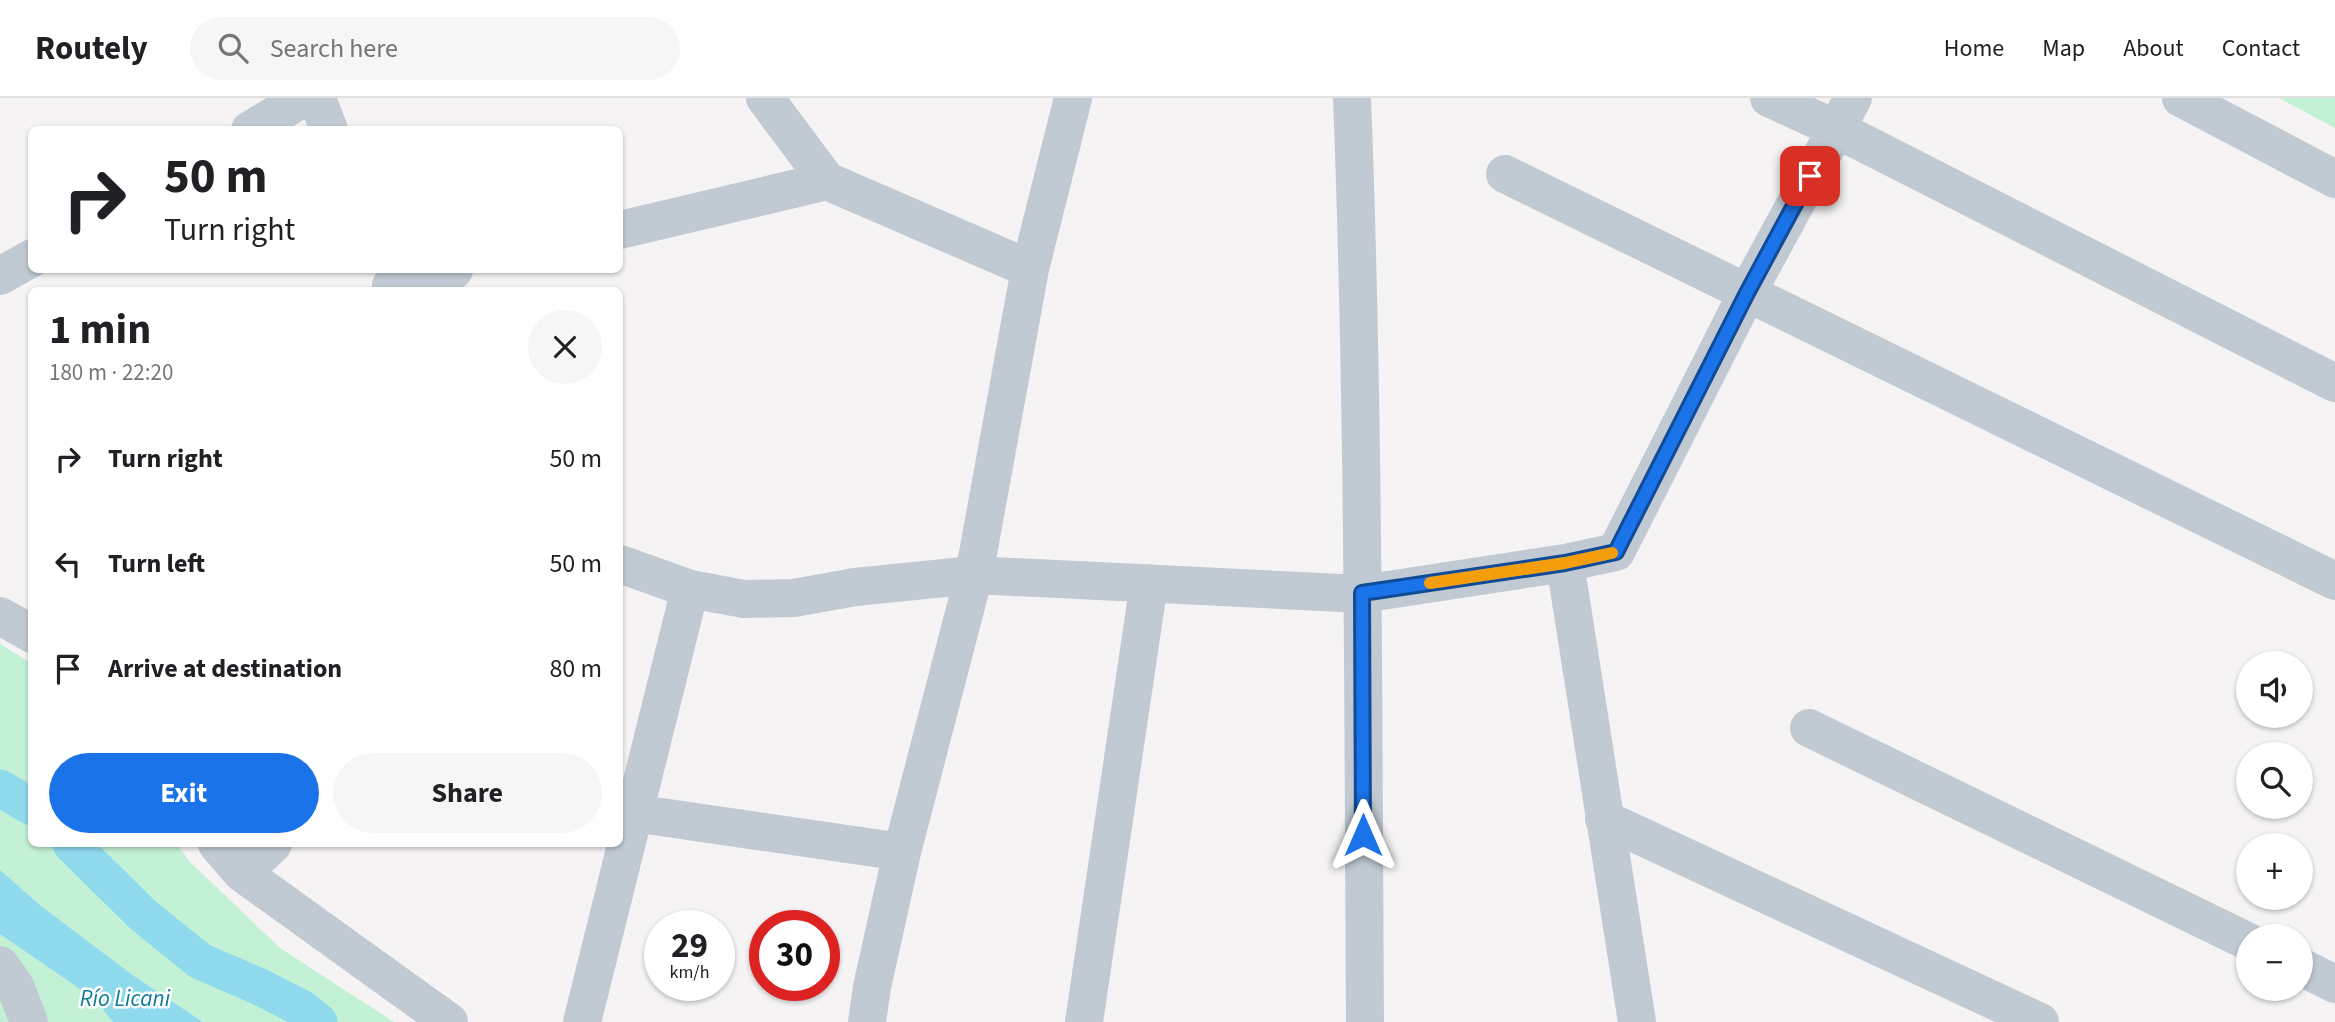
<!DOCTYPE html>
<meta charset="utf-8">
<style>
:root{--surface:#fff;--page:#f6f6f6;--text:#202124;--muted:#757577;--line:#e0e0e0;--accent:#1a73e8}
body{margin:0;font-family:"Source Sans 3",sans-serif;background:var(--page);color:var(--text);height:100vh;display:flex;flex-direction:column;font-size:26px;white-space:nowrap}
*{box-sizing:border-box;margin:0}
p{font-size:23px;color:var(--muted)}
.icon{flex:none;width:38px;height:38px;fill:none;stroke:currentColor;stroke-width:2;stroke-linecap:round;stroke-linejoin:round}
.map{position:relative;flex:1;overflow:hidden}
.sheet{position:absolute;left:28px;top:189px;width:595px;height:560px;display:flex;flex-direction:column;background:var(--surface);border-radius:10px;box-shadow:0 2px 5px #0004}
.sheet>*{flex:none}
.guide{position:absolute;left:28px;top:28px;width:595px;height:147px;border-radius:10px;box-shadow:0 2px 5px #0004;background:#fff;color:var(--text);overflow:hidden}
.fabs{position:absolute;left:2236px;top:553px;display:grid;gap:14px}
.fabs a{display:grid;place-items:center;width:77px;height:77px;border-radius:50%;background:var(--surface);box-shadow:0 2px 5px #0004;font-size:35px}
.speed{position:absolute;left:644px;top:812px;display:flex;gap:14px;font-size:35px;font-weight:700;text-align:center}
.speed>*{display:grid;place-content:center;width:91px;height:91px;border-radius:50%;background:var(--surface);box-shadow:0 2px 5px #0004;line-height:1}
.speed small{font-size:18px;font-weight:400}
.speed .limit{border:10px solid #d22;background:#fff;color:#111}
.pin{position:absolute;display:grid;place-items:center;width:60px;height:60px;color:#fff;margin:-30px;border-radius:14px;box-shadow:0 4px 10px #0006}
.me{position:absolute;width:77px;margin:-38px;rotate:0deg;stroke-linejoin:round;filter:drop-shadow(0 0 5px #0008)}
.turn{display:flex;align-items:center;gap:24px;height:147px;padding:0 21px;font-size:32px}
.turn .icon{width:91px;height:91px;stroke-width:2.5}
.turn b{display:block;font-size:49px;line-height:60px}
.round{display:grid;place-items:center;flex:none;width:74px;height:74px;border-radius:37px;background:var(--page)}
.head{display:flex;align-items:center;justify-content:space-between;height:119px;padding:0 21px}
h1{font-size:42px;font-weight:700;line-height:52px}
.action{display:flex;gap:14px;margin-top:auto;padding:14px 21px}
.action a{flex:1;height:80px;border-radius:42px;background:var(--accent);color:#fff;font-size:28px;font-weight:700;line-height:80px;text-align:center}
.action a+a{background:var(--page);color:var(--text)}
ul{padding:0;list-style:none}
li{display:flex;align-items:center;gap:21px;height:105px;padding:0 21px}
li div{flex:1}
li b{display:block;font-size:26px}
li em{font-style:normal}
header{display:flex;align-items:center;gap:42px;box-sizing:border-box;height:98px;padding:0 35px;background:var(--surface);border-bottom:2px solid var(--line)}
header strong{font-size:33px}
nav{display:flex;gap:38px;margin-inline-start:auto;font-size:24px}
.search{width:490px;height:63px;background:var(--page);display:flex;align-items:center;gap:18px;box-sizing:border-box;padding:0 24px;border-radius:38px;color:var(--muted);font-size:26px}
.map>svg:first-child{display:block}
.green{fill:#c3f1d5}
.water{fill:#90daee}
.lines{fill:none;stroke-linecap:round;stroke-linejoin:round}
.canal{stroke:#90daee;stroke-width:37}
.minor{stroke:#c1cad2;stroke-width:38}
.route-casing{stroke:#114b97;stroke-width:18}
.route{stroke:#1a73e8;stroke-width:12}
.slow{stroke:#f59e0b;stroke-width:12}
.labels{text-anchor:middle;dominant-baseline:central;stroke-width:5;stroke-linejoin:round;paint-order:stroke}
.water-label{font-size:23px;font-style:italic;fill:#0c7c9b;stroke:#fff}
</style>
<header>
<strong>Routely</strong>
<div class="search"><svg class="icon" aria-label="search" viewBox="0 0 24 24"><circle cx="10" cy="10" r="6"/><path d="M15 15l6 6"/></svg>Search here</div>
<nav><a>Home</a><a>Map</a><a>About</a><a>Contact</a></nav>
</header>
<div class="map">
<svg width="2335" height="924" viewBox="0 0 2335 924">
<rect width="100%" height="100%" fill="#f5f3f3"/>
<path class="green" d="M2279,0H2335V30Z
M0,546L31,565L32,746H177L189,763L280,850L394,924H203L134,878L41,808L0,772Z
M0,836L94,901L113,924H0Z"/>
<path class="water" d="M0,772L41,808L134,878L203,924H113L94,901L0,836Z"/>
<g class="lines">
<path class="canal" d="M0,690L32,709
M71,746L143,817L200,863L260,889L303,911L319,924"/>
<path class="minor" d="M317,0L329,32
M765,0L827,83L1030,171
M1352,0C1364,308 1363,616 1365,924
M1769,0L1836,31L2335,285
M2181,0L2335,81
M250,32L303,0
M1505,76L2335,483
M620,132L827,83
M0,178L32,160
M391,187L454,172
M1565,465L1637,924
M620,466L690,491L744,501L794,500L855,489L974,477L1362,496L1565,465L1616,454L1747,195L1853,0
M0,518L32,536
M1809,630L2249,844
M620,713L902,754
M1604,721L2040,924
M217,746L242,775L449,924
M242,775L273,746
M0,867L15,888L29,924
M2301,869L2335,886
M582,924L690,491
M867,924L872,889L902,754L974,477L1030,171L1073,0
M1084,924L1149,485"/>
</g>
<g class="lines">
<g class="route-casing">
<path id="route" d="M1363,737L1362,495L1565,465L1616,454L1747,195L1810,78"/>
</g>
<use href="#route" class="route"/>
<path class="slow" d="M1430,485L1565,465L1612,455"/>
</g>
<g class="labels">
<g class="water-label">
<text x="125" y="900">Río Licani</text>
</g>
</g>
</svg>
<div class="fabs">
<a><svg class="icon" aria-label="sound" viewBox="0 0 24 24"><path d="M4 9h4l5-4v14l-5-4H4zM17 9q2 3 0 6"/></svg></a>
<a><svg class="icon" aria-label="search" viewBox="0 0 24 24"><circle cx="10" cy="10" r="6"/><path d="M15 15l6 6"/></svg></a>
<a>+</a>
<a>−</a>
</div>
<div class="speed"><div>29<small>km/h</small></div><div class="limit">30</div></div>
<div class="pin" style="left:1810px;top:78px;background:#d93025"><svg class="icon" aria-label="arrive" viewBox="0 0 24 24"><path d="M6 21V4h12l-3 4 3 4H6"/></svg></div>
<svg class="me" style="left:1363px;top:737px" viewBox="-20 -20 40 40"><path d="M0-17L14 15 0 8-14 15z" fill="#1a73e8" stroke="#fff" stroke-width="4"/></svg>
<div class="guide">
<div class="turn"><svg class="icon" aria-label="right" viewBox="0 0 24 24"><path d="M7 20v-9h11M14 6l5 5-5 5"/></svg><div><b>50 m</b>Turn right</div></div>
</div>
<section class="sheet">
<div class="head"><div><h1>1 min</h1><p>180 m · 22:20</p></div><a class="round"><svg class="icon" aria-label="close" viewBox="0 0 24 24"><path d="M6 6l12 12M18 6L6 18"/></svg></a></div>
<ul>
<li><svg class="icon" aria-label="right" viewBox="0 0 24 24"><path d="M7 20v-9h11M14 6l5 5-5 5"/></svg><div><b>Turn right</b></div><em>50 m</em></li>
<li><svg class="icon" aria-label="left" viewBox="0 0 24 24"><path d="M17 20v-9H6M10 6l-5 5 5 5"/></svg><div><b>Turn left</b></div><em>50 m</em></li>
<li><svg class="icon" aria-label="arrive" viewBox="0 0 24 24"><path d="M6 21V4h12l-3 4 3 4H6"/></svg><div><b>Arrive at destination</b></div><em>80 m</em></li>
</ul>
<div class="action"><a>Exit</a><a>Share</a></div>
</section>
</div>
